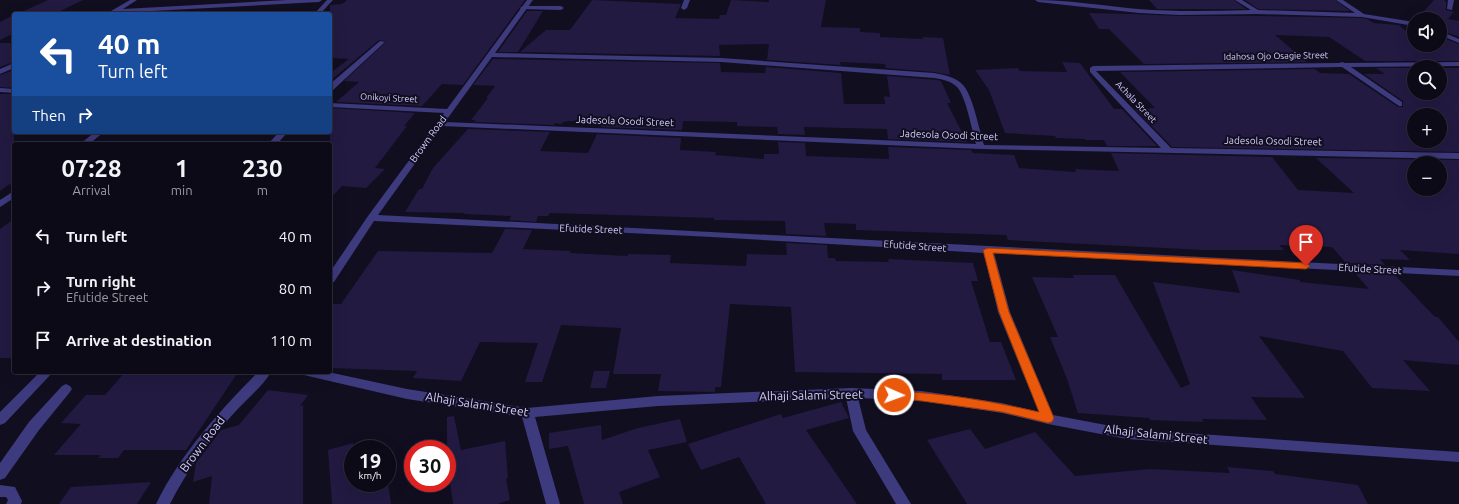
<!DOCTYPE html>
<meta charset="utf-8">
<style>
:root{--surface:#0d0a18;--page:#1b1825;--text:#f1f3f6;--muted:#9a9aa2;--line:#2d2b37}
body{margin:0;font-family:Ubuntu,sans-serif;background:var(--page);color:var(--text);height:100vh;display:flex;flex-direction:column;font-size:15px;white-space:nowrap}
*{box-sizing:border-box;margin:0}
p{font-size:13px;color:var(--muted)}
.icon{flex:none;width:22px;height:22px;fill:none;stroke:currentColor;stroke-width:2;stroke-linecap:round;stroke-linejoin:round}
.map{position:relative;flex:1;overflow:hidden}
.panel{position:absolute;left:12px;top:142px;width:320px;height:232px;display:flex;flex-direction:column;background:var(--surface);border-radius:4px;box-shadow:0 4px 16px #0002,0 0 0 1px var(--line)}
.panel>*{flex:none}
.banner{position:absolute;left:12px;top:12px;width:320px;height:122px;border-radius:4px;box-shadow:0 4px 16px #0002,0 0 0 1px var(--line);background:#1a4fa0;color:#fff;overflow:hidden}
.tools{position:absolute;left:1407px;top:12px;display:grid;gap:8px}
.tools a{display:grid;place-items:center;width:40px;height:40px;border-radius:50%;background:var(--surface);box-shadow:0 4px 16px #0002,0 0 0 1px var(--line);font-size:20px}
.speed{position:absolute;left:344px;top:440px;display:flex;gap:8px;font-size:20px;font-weight:700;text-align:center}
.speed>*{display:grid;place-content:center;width:52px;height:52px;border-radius:50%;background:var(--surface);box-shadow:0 4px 16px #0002,0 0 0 1px var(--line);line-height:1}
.speed small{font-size:10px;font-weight:400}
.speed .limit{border:6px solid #d22;background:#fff;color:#111}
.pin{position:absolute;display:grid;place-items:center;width:34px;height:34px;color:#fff;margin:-41px -17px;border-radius:50% 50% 50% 0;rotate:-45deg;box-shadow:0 0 4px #0007}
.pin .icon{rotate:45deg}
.me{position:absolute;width:44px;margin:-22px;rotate:92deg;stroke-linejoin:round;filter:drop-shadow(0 0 3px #0008)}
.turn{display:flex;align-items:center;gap:14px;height:84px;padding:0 20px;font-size:18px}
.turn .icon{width:52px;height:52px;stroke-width:2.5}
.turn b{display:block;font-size:28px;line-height:34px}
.then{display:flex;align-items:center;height:38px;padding:0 20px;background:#0003;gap:8px;font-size:15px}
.eta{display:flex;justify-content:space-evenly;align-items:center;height:68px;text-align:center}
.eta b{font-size:24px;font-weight:700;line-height:28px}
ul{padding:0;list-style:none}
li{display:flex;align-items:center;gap:12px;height:52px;padding:0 20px}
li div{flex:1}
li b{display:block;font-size:15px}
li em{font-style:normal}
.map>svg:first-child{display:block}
.building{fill:#221a41;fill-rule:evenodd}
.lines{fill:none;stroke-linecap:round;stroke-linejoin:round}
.service{fill:#3d3a7e;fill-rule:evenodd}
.minor{fill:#3d3a7e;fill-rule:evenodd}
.route{fill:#ea580c;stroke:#983908}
.labels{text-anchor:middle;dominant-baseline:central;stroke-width:4;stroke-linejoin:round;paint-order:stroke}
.far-street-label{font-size:9px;fill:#d4cefe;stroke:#110e20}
.street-label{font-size:10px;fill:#d4cefe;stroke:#110e20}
.near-street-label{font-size:12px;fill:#d4cefe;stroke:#110e20}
</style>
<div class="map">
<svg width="1459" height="504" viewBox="0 0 1459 504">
<rect width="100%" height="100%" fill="#110e20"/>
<path class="building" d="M48,0H83L54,14H17Z
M347,0H525L463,85L442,84L422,106L336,102L359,82L344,81L386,42L379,40L330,81V73L349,59L330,58V5L342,4Z
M592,0L681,4L675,18L719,19L720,15H726L731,0L769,2V0H826L821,27L860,28V32L880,33V37L923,39L922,37L943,38L950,75L934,72L886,68L885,64L840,62L841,65L767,60L769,44L719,45L720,56L520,52L546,30H570Z
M1149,0H1234L1246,9H1157Z
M1245,0H1335L1350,11L1258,9Z
M1434,0H1444L1446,2V10L1454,12L1448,19L1459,21V37L1440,30V19H1417Z
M527,11H543L518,52H498Z
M1089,13L1130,14L1180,16H1257L1362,18L1367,19L1374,23L1399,25L1406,31L1410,27H1414V45H1440V37L1459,44V61H1365L1329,37L1275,35L1307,62L1144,64L1109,29H1099Z
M14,15V33L0,40V22Z
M0,43H14V62L0,67Z
M493,59L720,63L721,72L765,73L766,67L841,73L844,104H885L884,96L890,97L887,76L937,80L941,81L951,103H947L967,142L888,139L887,129L804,127L805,135L778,134L777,127L737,126V122L683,121L682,130L601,127L602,123L569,121L563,122L561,124L555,123L554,125L474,122L476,120H471L488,98H486L495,86L473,85Z
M1062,62L1080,63L1114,109H1122L1157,146H1107L1104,140H1086L1085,139L1056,138L1055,136L1005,133L989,90L975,70L1018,68L1020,71L1067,72Z
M1376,68H1414V93H1440V68H1459V152L1172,147L1135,109L1155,108L1120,72L1315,69L1320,73L1349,74L1398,107H1403V101L1364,74H1385ZM1414,115H1440V141H1414Z
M14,70V88L0,87V75Z
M0,94H14V181L0,191Z
M330,108L415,113L404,126H407L375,168L385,169L366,188L342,186L330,199Z
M468,129L550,132L540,151L588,153L597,134L681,138L680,150L716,152L715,155L764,159V154H779L778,142L805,143L806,156L889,159L888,147L971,150L973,153L1014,155L1019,168L1076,172L1075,169L1119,171L1111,153L1272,157L1298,190L1354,193L1316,158L1459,160V254L1400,250L1410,260L1380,259L1385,265L1346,263L1332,247L1279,245L1284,250H1204L1008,240L1006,235L856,230V224L824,223L826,236L786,234L785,221L714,220V218L550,213L548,216H538L536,222L509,220L511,216L464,214L465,213L405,212L419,189H422L433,168ZM1414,163H1440V189H1414Z
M14,219V358H0V229Z
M505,229L532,230L523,249L571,251L570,253L628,256V254L671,255L670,263L746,266L747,254L787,255L786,243L827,245L828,258H835L836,261L889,262L888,259L973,263L978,281H971L990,342H1001L1016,380H942V374L795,372L791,307L730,304L721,387H715V392L658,391L661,374H613L621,328L561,325L542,382H525L538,343L480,342L461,381L413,378L417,371L330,368V304H341L378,251L492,253Z
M1232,270L1300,280V282L1369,289L1354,272L1394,274L1435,317H1438L1459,342V365L1403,360L1430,391L1372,388L1343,351L1259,336L1305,398L1251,397L1267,420L1202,419L1203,422L1150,420L1149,418L1078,413L1067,379L1050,337H1058L1032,277L1074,278L1073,275H1115L1181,388L1190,384L1153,282L1240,293Z
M594,371H610L606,388H590Z
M125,372H238L186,450H124L118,458H98L101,455H54L81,424L61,423L86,395H105Z
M268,390L308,395L300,406L303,405V504H209L212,476L193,482L196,463L221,430L239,425Z
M841,402L849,418L806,430L857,504H766L739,457L701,470L688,444L781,414L783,418Z
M454,416L461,450L505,441L508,478L506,479L510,500L497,504H453L450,483L447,484V417Z
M680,419L687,442L648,450L660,477L619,492L623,504H584L568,446L549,449V433L601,425L602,440L638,428Z
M970,429L985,449L1035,432L1075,476L1149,469L1230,473L1227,467L1273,471L1275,474L1358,485L1368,504H967L927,440Z
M353,443V483H388L391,504H332L328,450Z
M151,482L137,504H59L71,487Z"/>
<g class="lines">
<path class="service" d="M523,6H561L564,8L561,10L521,9L520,8Z
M66,384L70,386L72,389L70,392L39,430L5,478L0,480V463L29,422L62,386Z
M0,485L15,487L22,501L21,504H6L8,500L6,497H0Z"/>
<path class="minor" d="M130,0H137L123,9L287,0H322L319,2L114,13L111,11Z
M327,0H333L320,14H314Z
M527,0H533L495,53L721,58L934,73C944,75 956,77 963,85C973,96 979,129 984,145L1161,148L1090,72V68L1093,66L1339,63L1342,62L1345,63L1459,62V66L1351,67L1402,102V106H1399L1342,67L1096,71L1171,148L1459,153V159L981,149L442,126L378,215L1459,270V276L994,253L1010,312L1053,415L1127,429L1459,452V462L1127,439L1048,424L1002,413L922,401L858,398L866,430L911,504H896L853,431L846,398L658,406L535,417L560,504H546L522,417L407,399L308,376L304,375L302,372H328L407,389L527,408L658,396L851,388L922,391L1002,403L1039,412L998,312L984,253L712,237L374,221L334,282L330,283V272L368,216L444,113L330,107V103L447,109ZM492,57L721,62L934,78C942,79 951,81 957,87C966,96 972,131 976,144L445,122Z
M684,0H690L687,8L684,10L681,8Z
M1035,0C1070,0 1104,6 1138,9C1176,12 1213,11 1251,10L1235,0H1242L1258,10L1355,13L1336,0H1343L1364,14L1414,22V26L1362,17L1257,14L1180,15L1139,13L1038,2Z
M1448,0H1454L1452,10L1447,9Z
M1440,31L1459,39V43L1440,35Z
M380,41L385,42L333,90H330V84Z
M14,63V68L0,74V69Z
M0,88L14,89V93L0,92Z
M95,132H104L89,144H80Z
M279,132H288L277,144H268Z
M14,191V198L0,207V200Z
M40,372H53L5,423L0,425V412Z
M258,372H271C263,386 245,401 234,413C209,441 187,470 170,504H156C181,453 219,412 258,372Z"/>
</g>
<path class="route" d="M988,248L1306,263L1310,266L1306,269L993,253L1009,312L1054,418L1052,422L1048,423L1002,412L922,401L890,398L888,395L890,392L894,391C943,393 991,401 1039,412L999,312L983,250Z"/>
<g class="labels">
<g class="far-street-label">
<text transform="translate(1276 56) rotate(-1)">Idahosa Ojo Osagie Street</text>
<text transform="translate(389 98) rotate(3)">Onikoyi Street</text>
<text transform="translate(1136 102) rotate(46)">Achala Street</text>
</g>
<g class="street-label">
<text transform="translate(625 121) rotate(2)">Jadesola Osodi Street</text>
<text transform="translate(949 135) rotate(2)">Jadesola Osodi Street</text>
<text transform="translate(428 139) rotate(-54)">Brown Road</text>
<text transform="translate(1273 141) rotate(1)">Jadesola Osodi Street</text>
<text transform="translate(591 229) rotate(2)">Efutide Street</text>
<text transform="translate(915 246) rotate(4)">Efutide Street</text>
<text transform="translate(1370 269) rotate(3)">Efutide Street</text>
</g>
<g class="near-street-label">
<text transform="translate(811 395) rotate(-1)">Alhaji Salami Street</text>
<text transform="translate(477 404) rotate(9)">Alhaji Salami Street</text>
<text transform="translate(1156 434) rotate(6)">Alhaji Salami Street</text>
<text transform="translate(202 444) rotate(-53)">Brown Road</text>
</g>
</g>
</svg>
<div class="tools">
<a><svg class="icon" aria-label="sound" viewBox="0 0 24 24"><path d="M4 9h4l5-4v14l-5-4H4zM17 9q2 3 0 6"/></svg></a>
<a><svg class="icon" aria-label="search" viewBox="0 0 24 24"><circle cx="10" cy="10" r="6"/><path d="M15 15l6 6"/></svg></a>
<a>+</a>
<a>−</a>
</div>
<div class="speed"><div>19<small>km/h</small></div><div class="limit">30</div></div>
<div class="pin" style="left:1306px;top:266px;background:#d93025"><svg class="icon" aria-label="arrive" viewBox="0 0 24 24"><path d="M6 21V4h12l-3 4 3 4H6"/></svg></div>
<svg class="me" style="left:894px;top:395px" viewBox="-20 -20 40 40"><circle r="17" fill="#ea580c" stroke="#fff" stroke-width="3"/><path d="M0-11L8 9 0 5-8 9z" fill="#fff"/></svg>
<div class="banner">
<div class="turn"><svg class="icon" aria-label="left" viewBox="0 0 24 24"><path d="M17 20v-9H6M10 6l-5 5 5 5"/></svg><div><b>40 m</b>Turn left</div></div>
<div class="then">Then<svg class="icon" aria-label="right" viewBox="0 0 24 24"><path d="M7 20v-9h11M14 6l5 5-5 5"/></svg></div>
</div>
<section class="panel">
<div class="eta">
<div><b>07:28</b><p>Arrival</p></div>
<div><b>1</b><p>min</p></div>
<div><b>230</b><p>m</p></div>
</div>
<ul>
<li><svg class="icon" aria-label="left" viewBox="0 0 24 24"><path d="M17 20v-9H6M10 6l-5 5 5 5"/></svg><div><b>Turn left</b></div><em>40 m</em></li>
<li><svg class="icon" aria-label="right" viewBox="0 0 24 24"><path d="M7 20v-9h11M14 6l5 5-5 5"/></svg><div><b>Turn right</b><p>Efutide Street</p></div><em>80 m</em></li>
<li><svg class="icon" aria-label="arrive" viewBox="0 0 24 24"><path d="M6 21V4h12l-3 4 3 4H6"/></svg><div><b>Arrive at destination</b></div><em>110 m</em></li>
</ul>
</section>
</div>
